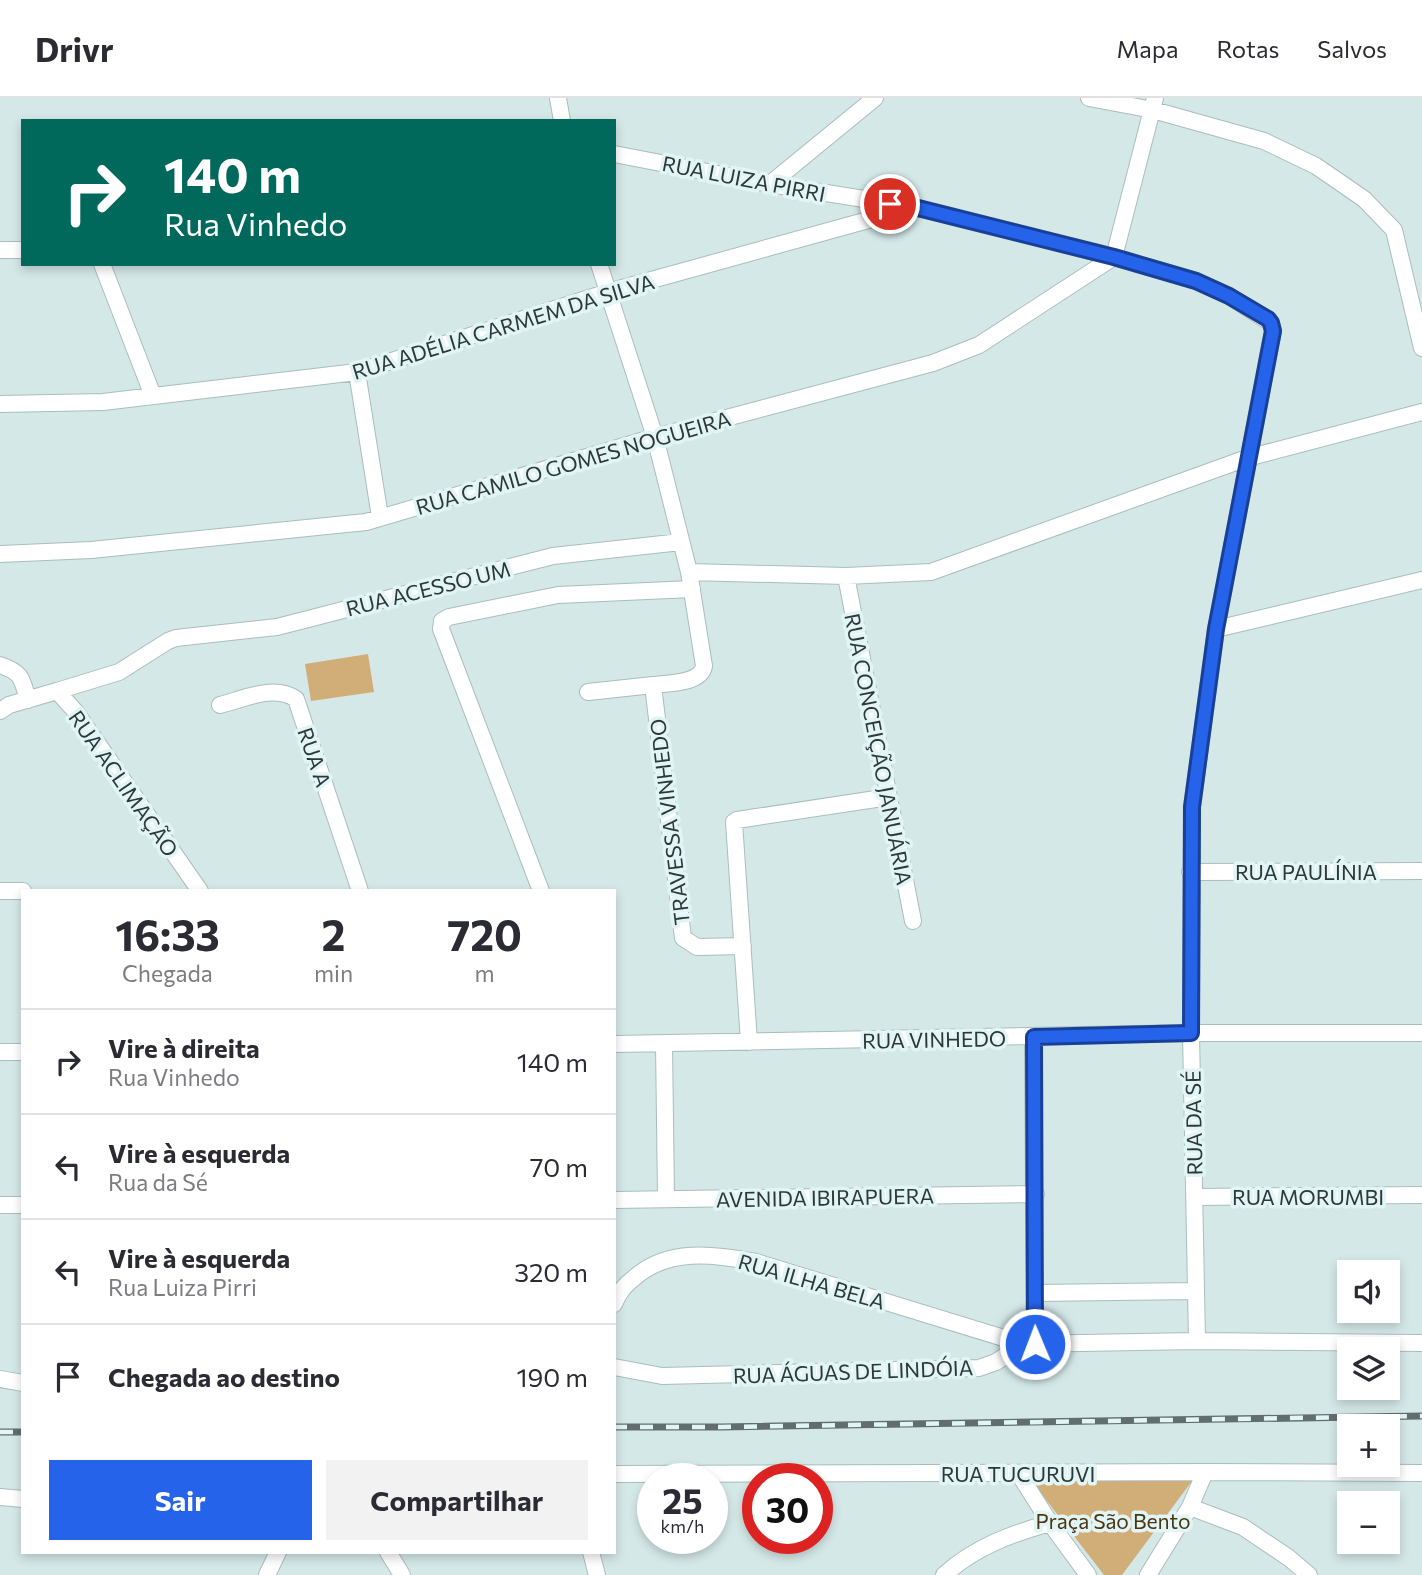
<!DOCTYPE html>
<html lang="pt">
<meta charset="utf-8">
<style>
:root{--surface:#fff;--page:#f2f2f3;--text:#2b2b33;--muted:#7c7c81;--line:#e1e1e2;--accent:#2563eb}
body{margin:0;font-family:Commissioner,sans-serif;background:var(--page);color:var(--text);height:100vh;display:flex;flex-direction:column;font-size:26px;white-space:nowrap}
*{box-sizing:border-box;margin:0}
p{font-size:23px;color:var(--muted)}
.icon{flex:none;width:38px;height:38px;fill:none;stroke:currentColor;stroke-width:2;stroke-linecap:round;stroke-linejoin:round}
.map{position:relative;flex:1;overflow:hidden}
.sheet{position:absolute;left:21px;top:791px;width:595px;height:665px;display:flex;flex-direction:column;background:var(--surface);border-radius:0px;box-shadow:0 4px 10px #0003}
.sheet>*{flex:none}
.banner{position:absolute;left:21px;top:21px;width:595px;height:147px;border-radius:0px;box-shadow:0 4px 10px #0003;background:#00695c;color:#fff;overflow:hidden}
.buttons{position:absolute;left:1337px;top:1162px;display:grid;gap:14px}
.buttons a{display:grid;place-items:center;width:63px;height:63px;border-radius:0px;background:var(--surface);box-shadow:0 4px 10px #0003;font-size:35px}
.speed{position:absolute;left:637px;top:1365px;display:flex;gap:14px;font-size:35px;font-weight:700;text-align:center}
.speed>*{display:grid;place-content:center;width:91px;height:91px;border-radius:50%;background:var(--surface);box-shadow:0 4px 10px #0003;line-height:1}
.speed small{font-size:18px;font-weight:400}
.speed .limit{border:10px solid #d22;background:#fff;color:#111}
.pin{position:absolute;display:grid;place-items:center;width:60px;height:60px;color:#fff;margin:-30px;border:4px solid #fff;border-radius:50%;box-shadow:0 2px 7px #0007}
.me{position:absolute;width:77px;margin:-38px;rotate:359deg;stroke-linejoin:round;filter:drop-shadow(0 0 5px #0008)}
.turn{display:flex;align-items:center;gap:24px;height:147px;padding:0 28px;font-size:32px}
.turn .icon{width:91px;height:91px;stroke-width:2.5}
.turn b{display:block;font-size:49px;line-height:60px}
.eta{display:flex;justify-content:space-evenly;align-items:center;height:119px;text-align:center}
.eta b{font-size:42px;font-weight:700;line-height:49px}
.primary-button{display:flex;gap:14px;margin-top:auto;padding:14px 28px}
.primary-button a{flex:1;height:80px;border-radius:0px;background:var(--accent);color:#fff;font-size:28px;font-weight:700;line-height:80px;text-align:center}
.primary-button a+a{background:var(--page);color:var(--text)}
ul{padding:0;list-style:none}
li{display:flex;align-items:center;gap:21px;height:105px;padding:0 28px;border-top:2px solid var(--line)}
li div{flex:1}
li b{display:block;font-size:26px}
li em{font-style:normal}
header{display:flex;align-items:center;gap:42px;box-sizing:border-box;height:98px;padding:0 35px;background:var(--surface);border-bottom:2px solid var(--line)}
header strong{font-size:33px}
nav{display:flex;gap:38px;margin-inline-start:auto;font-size:24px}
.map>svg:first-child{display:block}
.green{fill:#d1ae78}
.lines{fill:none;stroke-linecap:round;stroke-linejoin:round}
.minor-casing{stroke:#aabdbd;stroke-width:18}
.minor{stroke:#fff;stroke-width:16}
.rail-casing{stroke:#626e6e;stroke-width:7}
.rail{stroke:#e2f5f6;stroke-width:4.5;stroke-dasharray:13;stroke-linecap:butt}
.route-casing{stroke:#184099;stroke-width:18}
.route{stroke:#2563eb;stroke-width:12}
.labels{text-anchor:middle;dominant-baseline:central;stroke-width:7;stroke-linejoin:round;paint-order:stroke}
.street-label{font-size:21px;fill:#2f3737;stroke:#e2f5f6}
.park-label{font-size:21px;fill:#4a3510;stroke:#e2f5f6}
</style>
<header>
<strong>Drivr</strong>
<nav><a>Mapa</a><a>Rotas</a><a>Salvos</a></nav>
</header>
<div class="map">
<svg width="1422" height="1477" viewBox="0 0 1422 1477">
<rect width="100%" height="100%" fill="#d5e8e8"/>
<path class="green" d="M368,556L374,594L311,603L305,566Z
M1030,1381L1192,1383L1122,1477H1104Z"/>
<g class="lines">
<g class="minor-casing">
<path id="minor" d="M558,0L562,23
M1089,0L1153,12L1264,43L1316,68L1364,101L1394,132L1422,250
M614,56L770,86L914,109L1114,159L1196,183L1229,198L1271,225L1273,233L1216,531L1192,709L1191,935L1197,1243
M770,86L875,0
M0,152H23
M102,166L153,298
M599,166L655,339L689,474L704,568C701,586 668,585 653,587L683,840L697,849L743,848
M357,274L380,419
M0,306L103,304L357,274L608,194L908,111
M0,456L91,452L366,424L655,339L933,265L979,247L1114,159L1155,0
M689,474L846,478L931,474L1247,360L1422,314
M846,478L913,823
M1216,531L1422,482
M0,567C22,574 22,581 28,602
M57,593L119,574L168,543L176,540L277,529L553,458L681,444
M588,594L653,587
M220,607C244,601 274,586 296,601L360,793
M0,613L9,607L57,593L75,613L200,793
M1190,774L1422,773
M0,793H23
M541,793L441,531L442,523L449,519L558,497L692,491
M1033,939L1035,1246
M749,944L734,724L737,722L889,699
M614,946L1191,935H1422
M664,946L666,1100
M0,954H23
M1194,1099L1422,1097
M614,1102L1036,1096
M0,1107H23
M1035,1195L1196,1193
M614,1206C619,1194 624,1188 634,1180C669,1149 714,1157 756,1164L1023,1246
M614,1269L662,1278L979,1270L996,1264L1023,1246L1197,1243L1422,1245
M0,1281L23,1285
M614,1376L1205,1374L1422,1375
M1019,1376L1050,1425L1088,1477
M0,1399L23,1401
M1190,1409L1243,1429L1289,1460L1309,1477
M388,1454L402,1477
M591,1454L597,1477
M267,1477L278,1454
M944,1477C975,1449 1011,1436 1050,1425
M1148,1477L1190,1409L1205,1374"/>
</g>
<use href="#minor" class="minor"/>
<g class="rail-casing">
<path id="rail" d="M614,1329H721L1422,1318
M0,1334H23"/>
</g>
<use href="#rail" class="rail"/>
</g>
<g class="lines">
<g class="route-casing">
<path id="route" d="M890,106L914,109L1114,159L1196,183L1229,198L1268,221L1271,225L1273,233L1216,531L1192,709L1191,935L1034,939L1035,1246"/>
</g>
<use href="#route" class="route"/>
</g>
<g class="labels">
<g class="street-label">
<text transform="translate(744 80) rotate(11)">RUA LUIZA PIRRI</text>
<text transform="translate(503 228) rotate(-17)">RUA ADÉLIA CARMEM DA SILVA</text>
<text transform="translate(573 364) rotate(-16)">RUA CAMILO GOMES NOGUEIRA</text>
<text transform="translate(428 490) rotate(-14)">RUA ACESSO UM</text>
<text transform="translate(879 651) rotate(79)">RUA CONCEIÇÃO JANUÁRIA</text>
<text transform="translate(315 659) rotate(71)">RUA A</text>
<text transform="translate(124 685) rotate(55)">RUA ACLIMAÇÃO</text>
<text transform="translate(669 724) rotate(-97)">TRAVESSA VINHEDO</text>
<text x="1306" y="773">RUA PAULÍNIA</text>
<text transform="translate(934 941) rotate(-1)">RUA VINHEDO</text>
<text transform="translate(1193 1025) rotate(-91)">RUA DA SÉ</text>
<text x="1308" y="1098">RUA MORUMBI</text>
<text transform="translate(825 1099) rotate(-1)">AVENIDA IBIRAPUERA</text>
<text transform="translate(812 1183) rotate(16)">RUA ILHA BELA</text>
<text transform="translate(853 1273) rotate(-2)">RUA ÁGUAS DE LINDÓIA</text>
<text x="1018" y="1375">RUA TUCURUVI</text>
</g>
<g class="park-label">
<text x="1113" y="1422">Praça São Bento</text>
</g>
</g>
</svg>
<div class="buttons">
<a><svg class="icon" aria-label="sound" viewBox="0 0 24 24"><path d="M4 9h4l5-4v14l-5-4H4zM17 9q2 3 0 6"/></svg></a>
<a><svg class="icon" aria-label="layers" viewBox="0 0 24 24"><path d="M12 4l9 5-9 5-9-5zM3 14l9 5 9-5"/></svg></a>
<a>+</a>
<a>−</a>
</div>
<div class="speed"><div>25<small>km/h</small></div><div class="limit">30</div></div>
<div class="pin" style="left:890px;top:106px;background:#d93025"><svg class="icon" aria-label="arrive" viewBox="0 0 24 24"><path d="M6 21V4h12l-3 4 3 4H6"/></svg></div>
<svg class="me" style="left:1035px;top:1246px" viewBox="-20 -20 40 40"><circle r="17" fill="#2563eb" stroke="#fff" stroke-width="3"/><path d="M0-11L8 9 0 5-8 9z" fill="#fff"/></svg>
<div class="banner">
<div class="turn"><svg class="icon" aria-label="right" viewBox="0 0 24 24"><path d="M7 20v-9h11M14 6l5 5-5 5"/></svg><div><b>140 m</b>Rua Vinhedo</div></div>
</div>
<section class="sheet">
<div class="eta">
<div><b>16:33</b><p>Chegada</p></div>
<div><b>2</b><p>min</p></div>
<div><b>720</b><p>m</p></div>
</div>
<ul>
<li><svg class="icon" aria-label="right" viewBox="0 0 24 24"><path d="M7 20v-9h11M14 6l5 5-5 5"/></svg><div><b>Vire à direita</b><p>Rua Vinhedo</p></div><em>140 m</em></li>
<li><svg class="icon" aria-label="left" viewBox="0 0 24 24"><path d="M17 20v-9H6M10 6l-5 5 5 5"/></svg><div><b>Vire à esquerda</b><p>Rua da Sé</p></div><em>70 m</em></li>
<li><svg class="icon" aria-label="left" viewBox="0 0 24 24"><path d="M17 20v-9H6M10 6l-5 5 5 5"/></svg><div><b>Vire à esquerda</b><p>Rua Luiza Pirri</p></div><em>320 m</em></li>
<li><svg class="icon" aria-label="arrive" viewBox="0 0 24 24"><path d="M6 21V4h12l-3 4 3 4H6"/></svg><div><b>Chegada ao destino</b></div><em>190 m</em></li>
</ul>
<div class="primary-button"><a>Sair</a><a>Compartilhar</a></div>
</section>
</div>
